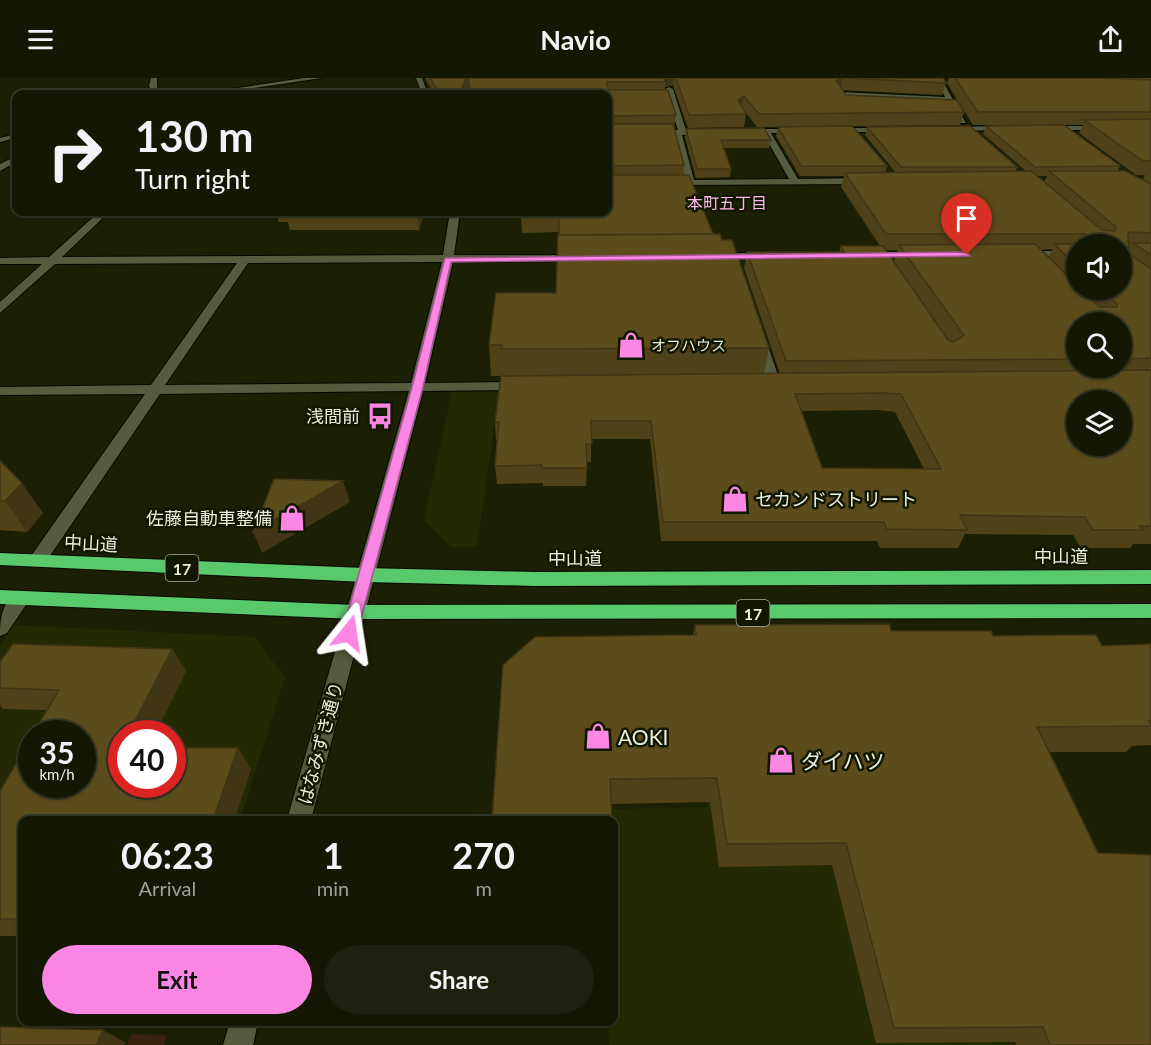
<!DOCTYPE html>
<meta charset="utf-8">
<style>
:root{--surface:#141803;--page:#1d210d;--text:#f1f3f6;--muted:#9da09a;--line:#333725;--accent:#fc86e3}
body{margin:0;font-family:Lato,"Noto Sans JP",sans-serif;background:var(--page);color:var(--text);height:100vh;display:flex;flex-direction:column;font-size:22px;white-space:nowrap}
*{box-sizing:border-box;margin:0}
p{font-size:20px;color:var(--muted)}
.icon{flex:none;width:33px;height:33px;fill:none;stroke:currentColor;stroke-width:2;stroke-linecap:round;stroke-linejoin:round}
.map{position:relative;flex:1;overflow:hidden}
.details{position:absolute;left:18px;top:738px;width:600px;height:210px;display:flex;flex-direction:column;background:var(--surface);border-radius:12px;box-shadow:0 2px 4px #0004,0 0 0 2px var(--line)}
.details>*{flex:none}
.hud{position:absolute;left:12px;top:12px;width:600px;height:126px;border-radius:12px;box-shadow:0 2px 4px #0004,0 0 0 2px var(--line);background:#141803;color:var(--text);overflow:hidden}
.tools{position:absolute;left:1066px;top:156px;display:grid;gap:12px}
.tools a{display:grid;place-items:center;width:66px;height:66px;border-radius:50%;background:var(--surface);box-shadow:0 2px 4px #0004,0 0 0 2px var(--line);font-size:30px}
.speed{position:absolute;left:18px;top:642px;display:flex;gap:12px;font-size:30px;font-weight:700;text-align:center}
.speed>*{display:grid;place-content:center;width:78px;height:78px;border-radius:50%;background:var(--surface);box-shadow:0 2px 4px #0004,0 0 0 2px var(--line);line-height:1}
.speed small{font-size:15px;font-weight:400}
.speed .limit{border:9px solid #d22;background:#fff;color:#111}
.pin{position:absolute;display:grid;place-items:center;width:51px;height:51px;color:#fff;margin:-62px -26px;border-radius:50% 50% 50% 0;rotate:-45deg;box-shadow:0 0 6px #0007}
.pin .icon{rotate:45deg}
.me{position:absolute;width:66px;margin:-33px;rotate:15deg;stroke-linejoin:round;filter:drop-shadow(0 0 4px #0008)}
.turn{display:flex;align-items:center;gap:21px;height:126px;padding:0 24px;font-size:27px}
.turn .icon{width:78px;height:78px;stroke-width:2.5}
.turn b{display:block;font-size:42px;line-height:51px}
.eta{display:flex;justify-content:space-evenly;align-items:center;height:102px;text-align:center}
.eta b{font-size:36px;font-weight:700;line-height:42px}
.button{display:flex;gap:12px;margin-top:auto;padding:12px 24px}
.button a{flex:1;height:69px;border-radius:36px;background:var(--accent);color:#111;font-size:24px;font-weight:700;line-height:69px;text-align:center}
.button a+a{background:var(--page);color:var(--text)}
header{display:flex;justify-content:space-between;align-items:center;height:78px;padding:0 24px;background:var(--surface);font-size:27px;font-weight:700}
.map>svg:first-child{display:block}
.built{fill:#232903;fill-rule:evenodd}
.green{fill:#39230f}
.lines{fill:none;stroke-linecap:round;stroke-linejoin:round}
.minor-casing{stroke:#060900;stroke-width:2}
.highway-casing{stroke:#060900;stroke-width:2}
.minor{fill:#555c3d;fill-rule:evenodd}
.highway{fill:#5ac96c;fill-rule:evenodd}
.wall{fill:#4f4118;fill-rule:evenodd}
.shaded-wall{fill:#403514}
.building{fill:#5c4c1c;stroke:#403514;stroke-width:1.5;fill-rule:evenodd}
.route{fill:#fc86e3;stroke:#a45794;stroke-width:1.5}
.labels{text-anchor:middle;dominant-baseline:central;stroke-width:5;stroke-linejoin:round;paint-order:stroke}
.far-poi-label{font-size:15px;fill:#e9eddb;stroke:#121700;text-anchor:start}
.far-neighbourhood-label{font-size:16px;fill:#fbb9eb;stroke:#121700}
.shield{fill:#121700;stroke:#a8ad99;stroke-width:1.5}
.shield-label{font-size:16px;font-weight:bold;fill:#e9eddb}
.poi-label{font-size:18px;fill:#e9eddb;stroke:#121700;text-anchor:end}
.street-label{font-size:18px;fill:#e9eddb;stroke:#121700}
.near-poi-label{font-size:21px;fill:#e9eddb;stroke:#121700;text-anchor:start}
</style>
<header><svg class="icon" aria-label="menu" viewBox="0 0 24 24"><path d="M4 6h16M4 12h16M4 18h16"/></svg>Navio<svg class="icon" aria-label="share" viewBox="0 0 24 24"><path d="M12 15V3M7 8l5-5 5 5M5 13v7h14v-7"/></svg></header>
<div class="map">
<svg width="1151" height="967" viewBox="0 0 1151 967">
<rect width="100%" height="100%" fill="#1b2004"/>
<path class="built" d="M452,314H499L477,469H451L424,442Z
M14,547L254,559L285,599L240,742H22L0,782V568ZM32,656H82V706H32ZM122,656H172V706H122Z
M686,573H878L1014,967H609L608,944H614L613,731L708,729Z"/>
<path class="green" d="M131,956L167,957L164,967H127Z"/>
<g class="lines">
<g class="minor-casing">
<path id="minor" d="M151,0H157V8L160,16H153L149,8Z
M304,0H322L214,16H198Z
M416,0H422L428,16H422Z
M935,0H941L966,45H960L948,23L844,18L846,23L854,26L850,28L840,27L836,16L840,14L945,19Z
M669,9L673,11L686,52L712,54L682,57L694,102L789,101L763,55L737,53L741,51H801L804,55H771L798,101L867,100L872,103L867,106L666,107V103L685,102L674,57H608V53L678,52L665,11Z
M1011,48L1008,52L948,53L944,51L948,49Z
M1044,48H1151V52H1041Z
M831,50H891L895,52L891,54H828Z
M16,56V60L0,64V60Z
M16,78V84L0,93V86Z
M99,134H109L62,179L443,177L450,134H460L454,177H580L586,180L580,183L453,184L425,305L522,304L529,308L522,312L423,313L311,742H287L409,313L160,316L43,488H31L28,483L31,478L145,316L0,317V309L151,307L237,185L55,186L0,235V224L42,186H0V180L49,179ZM442,184L411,305L165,307L248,185Z
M1022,173H1077V179L1018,178V174Z
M713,175H769L774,178L769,181L709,180V176Z
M759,255L765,259L781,306L779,309L774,310L767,306L753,259Z
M21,514L28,516L30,521L7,555L0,558C0,541 2,520 21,514Z
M230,944H258L253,967H223Z"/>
</g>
<g class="highway-casing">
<path id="highway" d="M0,475L365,490L536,494L1151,492V506L536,508L365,504L0,487Z
M0,512L355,527L1151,526V540L355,541L0,526Z"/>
</g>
<use href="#minor" class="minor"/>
<use href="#highway" class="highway"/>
</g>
<path class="wall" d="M425,0H943L946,5L942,17L842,12L846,17L964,34L960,47L757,49L744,32L746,36L744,49L688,50L673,7L665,9V12L676,37L674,50L684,87L683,97L769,270L764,296H780L744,190L747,174H839L841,168H880L841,109L844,98H800L776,58L778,49L887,88L885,95H896L865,57L867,49L1017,89L1016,93H1026L983,56L986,48L1120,88L1118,93L1142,102L1145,97H1136L1079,55L1083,47H973L947,5L949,0H1151V466H1133L1130,470H1081L1073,457L965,456L958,470H880L877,463H661L650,361H591V384H587L586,408H543V405L497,406L495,388L497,362H496L495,344L501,298H491L489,267L556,215L559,154L522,155L521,139L608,16H470L468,9L465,16H434ZM1037,98H1047L1044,104ZM1077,166L1122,212H1077ZM1052,171L1049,179L1040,172ZM886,172H898L894,183L949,262ZM1077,244H1122V290H1077ZM878,332L895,334L924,391L822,390L801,333Z
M686,51L771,62L769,70H724L731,91L730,99L696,100L685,59Z
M276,134H425L419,152H290L288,144H279Z
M0,383L43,435L27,454L0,452Z
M695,547L891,553L993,558L1102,568L1151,566V667L1132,668L1126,674H1049L1151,967H1016L1015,964L876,965L832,787L719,789L710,724L611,726L492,742L693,557Z
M172,571L186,593L155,656H122V706L238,670L251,691L234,742H22V858H0V713L47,632L3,631L0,627V584Z"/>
<path class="shaded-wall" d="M466,0H467L468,9L465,16H460Z
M664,0H674L673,7L665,9V4Z
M843,0L840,12L836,3Z
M744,18L742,31L738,22Z
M417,134H425L419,152Z
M343,403L350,424L262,475L253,454Z
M22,405L43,435L27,454L5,423Z
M172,571L186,593L155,656H128Z
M238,670L251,691L234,742H213Z
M103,952L125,964L124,967H96Z"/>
<path class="building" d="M430,0H466L460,16H440Z
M468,0H664L665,4H607L608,12H668L676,37L608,38V40V16H471Z
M676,0H843L836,3L846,17L957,22L964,34L759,36L744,18L738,22L746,36L689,37Z
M844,0H943L946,5Z
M955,0H1100L1151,2V34H978Z
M1151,41V83H1143L1084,42Z
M608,45V46H673L684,87L608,88V93Z
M1064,47L1120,88L1035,89L986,48Z
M852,48L887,88H801L778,49Z
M970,48L1017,89H901L867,49Z
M764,50L771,62H721L731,91H697L686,51Z
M1031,93L1102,152L1115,153L1116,149L1049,93H1125L1151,106V155L1130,154L1128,156L1129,176L1151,191V280L1122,281V244H1077V281L786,283L747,174H844L841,168H883L948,262L954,264L964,257L899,167L1035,166L1077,207V212H1082L1100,229H1117V226L1102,212H1122V166H1077V188L1054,166H1085L1086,156H886L845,95Z
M608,97H689L713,156L559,157V139H521L522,134H608Z
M720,156L722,162H732L769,270L501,271L502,267H489L496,215H556L558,157Z
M1133,165H1151V177Z
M1151,292V448H1140L1143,452H1093L1085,439L960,437L967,452L887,451L884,444H663L651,343H591L592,366H586L587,390H542V387L495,388L499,344H495L501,298ZM884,315L901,316L941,391L822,390L795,316ZM1077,322H1122V368H1077Z
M0,383L22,405L5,423H0Z
M274,401L343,403L253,454Z
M889,546L891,553H991L993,558L1096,557L1102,568L1151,566V643H1149L1151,648L1037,649L1098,775L1151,777V967H1050L1043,949L894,950L846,765L727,766L717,700L610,701L612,742H492L503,587L535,559L696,557L695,547Z
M13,566L172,571L128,656H122V706H172V670H238L213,742H22V841H0V713L32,659V706H82V656H33L59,612L0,610V584Z
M0,949L103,952L96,967H0Z"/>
<path class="route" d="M967,174L970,178L451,184L423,309L357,555L349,561L344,559L342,555L412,309L445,180Z"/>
<defs>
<g id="shop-bare" transform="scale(2.07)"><path d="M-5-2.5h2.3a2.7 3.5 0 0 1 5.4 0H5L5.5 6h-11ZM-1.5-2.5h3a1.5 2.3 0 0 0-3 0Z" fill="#fc86e3" stroke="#121700" stroke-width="2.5" paint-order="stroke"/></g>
<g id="bus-bare" transform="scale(2.07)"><path d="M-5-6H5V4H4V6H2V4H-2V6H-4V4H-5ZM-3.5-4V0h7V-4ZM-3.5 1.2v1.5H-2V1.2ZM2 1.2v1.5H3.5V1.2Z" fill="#fc86e3" stroke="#121700" stroke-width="2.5" paint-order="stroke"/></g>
</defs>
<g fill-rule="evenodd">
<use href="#shop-bare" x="631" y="267"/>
<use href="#bus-bare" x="380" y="338"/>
<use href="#shop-bare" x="735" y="421"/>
<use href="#shop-bare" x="292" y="440"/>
<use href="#shop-bare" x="598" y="658"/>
<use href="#shop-bare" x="781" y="682"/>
</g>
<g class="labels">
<g class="far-poi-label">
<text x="651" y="267">オフハウス</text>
</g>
<g class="far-neighbourhood-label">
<text x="727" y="124">本町五丁目</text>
</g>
<g class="shield">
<rect x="165.5" y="477" width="33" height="26" rx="4.5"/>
<rect x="736.5" y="522" width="33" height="26" rx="4.5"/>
</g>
<g class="shield-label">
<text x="182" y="490">17</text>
<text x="753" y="535">17</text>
</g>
<g class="poi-label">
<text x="360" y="338">浅間前</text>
<text x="755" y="421" text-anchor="start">セカンドストリート</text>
<text x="272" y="440">佐藤自動車整備</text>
</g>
<g class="street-label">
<text transform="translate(91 465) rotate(3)">中山道</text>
<text x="1061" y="478">中山道</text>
<text x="575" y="480">中山道</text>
<text transform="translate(320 665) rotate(-75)">はなみずき通り</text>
</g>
<g class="near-poi-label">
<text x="618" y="658">AOKI</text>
<text x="801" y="682">ダイハツ</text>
</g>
</g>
</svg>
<div class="tools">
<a><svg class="icon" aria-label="sound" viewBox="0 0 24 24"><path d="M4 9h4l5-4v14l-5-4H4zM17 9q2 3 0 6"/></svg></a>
<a><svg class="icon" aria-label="search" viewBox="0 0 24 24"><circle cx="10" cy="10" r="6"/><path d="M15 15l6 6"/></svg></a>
<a><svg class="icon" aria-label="layers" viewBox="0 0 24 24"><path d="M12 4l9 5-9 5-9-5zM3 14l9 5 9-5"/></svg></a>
</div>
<div class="speed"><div>35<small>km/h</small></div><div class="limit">40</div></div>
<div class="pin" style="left:967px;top:177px;background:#d93025"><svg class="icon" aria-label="arrive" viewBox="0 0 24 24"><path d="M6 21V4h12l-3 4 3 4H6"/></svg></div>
<svg class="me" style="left:349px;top:555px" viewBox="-20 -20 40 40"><path d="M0-17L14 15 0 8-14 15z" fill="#fc86e3" stroke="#fff" stroke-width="4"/></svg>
<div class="hud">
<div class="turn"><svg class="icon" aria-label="right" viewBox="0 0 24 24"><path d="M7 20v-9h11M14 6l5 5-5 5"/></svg><div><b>130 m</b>Turn right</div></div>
</div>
<section class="details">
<div class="eta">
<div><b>06:23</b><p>Arrival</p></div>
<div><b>1</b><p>min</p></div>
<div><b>270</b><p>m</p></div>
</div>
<div class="button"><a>Exit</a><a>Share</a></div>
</section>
</div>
